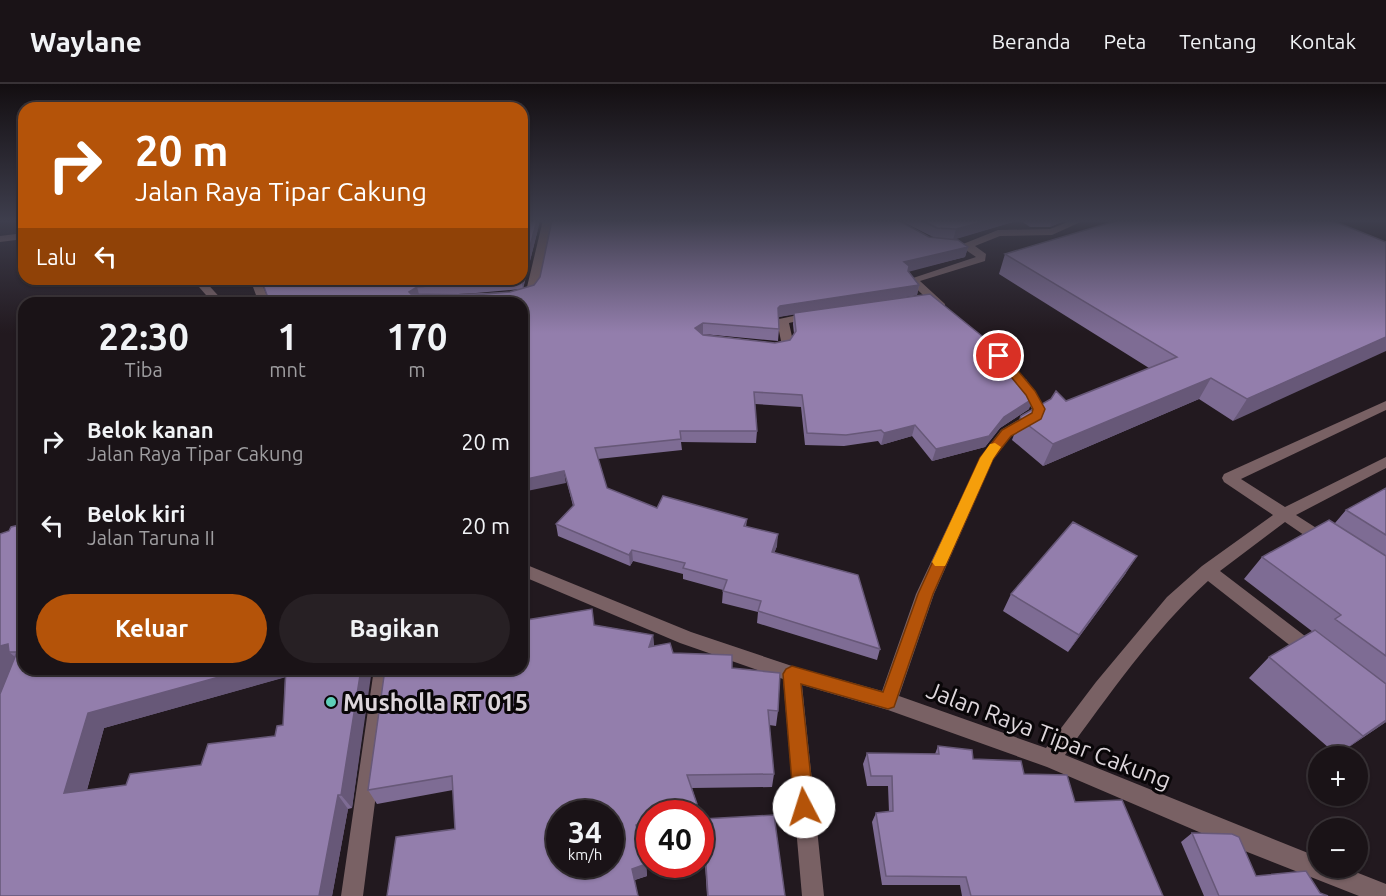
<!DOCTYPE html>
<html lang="id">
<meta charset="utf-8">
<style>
:root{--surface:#1a1317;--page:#272024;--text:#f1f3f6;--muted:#9f9ea1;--line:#383236;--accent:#b45309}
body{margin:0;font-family:Ubuntu,sans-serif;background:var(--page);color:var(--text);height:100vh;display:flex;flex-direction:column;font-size:22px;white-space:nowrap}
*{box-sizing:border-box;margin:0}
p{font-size:20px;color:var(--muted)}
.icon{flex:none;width:33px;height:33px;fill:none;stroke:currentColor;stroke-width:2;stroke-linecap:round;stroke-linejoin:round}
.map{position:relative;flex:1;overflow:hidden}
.drawer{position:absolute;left:18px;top:213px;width:510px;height:378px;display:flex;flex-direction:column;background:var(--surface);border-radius:18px;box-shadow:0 2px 4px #0004,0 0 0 2px var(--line)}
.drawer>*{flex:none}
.top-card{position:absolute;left:18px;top:18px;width:510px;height:183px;border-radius:18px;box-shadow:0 2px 4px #0004,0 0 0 2px var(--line);background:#b45309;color:#fff;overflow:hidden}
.buttons{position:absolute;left:1308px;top:662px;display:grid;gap:12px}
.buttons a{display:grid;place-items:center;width:60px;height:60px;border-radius:50%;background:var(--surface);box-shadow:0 2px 4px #0004,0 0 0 2px var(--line);font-size:30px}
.speed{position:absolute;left:546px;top:716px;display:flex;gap:12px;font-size:30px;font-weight:700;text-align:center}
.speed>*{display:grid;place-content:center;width:78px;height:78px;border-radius:50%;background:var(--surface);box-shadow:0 2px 4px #0004,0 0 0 2px var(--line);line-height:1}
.speed small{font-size:15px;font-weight:400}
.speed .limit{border:9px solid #d22;background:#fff;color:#111}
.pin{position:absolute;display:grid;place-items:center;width:51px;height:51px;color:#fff;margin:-26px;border:3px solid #fff;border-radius:50%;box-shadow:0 2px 6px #0007}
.me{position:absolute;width:66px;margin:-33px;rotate:355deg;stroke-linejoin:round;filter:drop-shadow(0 0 4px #0008)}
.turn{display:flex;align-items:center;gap:21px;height:126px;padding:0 18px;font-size:27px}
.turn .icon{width:78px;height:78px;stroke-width:2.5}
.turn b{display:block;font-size:42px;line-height:51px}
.then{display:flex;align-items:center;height:57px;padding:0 18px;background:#0003;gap:12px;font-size:22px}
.eta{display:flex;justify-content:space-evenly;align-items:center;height:102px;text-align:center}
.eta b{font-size:36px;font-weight:600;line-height:42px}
.action{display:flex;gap:12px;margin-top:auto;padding:12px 18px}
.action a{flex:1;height:69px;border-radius:36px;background:var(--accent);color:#fff;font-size:24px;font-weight:600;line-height:69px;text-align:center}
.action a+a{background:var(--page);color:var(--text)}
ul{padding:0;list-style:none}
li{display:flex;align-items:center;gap:18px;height:84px;padding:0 18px}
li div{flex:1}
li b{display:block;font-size:22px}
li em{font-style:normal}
header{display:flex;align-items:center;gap:36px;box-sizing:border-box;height:84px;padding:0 30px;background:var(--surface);border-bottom:2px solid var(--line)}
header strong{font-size:28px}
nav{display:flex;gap:33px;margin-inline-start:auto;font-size:21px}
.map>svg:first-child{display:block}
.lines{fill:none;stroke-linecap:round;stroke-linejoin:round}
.minor{fill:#796164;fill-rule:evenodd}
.wall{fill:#7e6c94;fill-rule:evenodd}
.shaded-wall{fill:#675878}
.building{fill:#937eac;stroke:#675878;stroke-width:1.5;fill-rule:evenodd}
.route{fill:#b45309;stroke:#753606;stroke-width:1.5}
.slow{fill:#f59e0b}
.poi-dot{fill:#5eceb8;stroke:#090608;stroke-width:2}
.labels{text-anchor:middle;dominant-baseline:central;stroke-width:6;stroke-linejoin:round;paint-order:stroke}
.near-poi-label{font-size:24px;font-weight:bold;fill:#ddd6db;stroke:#090608;text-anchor:start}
.near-street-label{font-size:24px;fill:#ddd6db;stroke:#090608}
</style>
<header>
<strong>Waylane</strong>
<nav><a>Beranda</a><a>Peta</a><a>Tentang</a><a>Kontak</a></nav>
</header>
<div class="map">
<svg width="1386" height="812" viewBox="0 0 1386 812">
<rect width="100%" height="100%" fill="#22191f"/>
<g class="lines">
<path class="minor" d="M543,136H553L539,203L533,211L515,214V210L525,207L527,203Z
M1073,136H1085L1052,151L1000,152L975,162L986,170L985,177L920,197L945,220V224H937L907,196L976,173L963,164V160L998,146L1050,145Z
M24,149V155L0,158V152Z
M192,195H203L225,219H213Z
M250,195H260L269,217L267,219H259Z
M812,228L818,231L816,233L789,239L793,257L788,265L768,267V261L781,257L777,237L779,235Z
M1021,294L1026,295L1046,325L1041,335L1011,352L993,376L934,510L899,612L1046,664L1096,598L1167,513L1202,482L1273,431L1224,398L1222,394L1224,390L1386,317V326L1241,395L1285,423L1386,373V384L1296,431L1332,454L1334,458L1332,462H1320L1285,438L1220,487L1318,562L1321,568L1318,574L1312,576L1306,574L1208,497C1153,547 1109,611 1065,671L1318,773V783H1343L1386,800V812H1359L1227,760L1047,683L888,626L802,601L824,812H802L783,595L680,559L522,492V479L691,548L792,582L882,607L916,510L980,374L1001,346L1030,329L1032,325L1015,298Z
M374,585H392L363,812H341Z"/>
</g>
<path class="wall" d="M899,136H1066L1050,143H1030L1020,136L954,155L968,163L965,173L908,187L919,201L917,211L870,219L1029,325L1000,344L985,363L932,377L912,352L881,361L878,357L844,362L805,361L801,323L755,320L757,347L756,359L681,358L682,366L598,375L607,404L657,424L747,435L746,443L777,462L774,469L880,565L877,576L757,539L758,528L722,519L723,506L683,495V490L633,477L630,482L558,452L556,440L573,422L522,219H270L261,195H522L539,141L523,204L929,153H933ZM521,205L510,208L458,210L476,209ZM794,230L793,240L794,250L790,256L775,259L702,250H703L778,257L779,245L778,233Z
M1386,158L1233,337L1199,315L1043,382L1012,356L1021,332L1066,317L1149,284L999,190L1005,170Z
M1386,404V638L1337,671L1249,594L1269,573L1313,548L1244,495L1262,473L1335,439L1346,426Z
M9,447L24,585H371L352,724L348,725L332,812H0ZM285,593L283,641L275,652L201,681L126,701L87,706L104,644Z
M524,481L528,497L529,535L595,541L653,551L654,562L673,569L732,584L778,627L776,642L769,641L774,690L772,703L692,704L697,720V729H650V750L639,754L646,780L647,792L635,796L455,745L453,706L377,720L368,706Z
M1126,489L1068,568L1003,527L1011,510Z
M938,662L973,675L1024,690L1075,718L1163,812H962L960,801H882L872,738L876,729L889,728L888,702H867L863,680L867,669L935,670Z
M703,735L785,812H707L703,749Z
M1192,749L1256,792L1328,812H1204L1181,758Z"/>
<path class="shaded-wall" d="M536,136H539V141L523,205L521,195L522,192Z
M990,136H1020L953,156L956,145Z
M1052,136H1066L1050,143Z
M968,163L965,173L908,188L904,178Z
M919,201L917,211L779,233L777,235L778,224L780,222Z
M417,203L420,214L412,219L409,208Z
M703,239V250L695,255V244Z
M1386,253V267L1233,337L1247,315Z
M1211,294L1199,315L1043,382L1053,360Z
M1034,314L1029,325L1000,344L985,363L932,377L936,365L1004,333Z
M915,341L912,352L881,361L884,349Z
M564,387L566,399L522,408V396Z
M778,450L777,462L770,480L772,468Z
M632,466L633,477L630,482L629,471Z
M1137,472L1126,489L1068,568L1079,551Z
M524,481L528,497L530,551L526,536Z
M653,551L654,566L649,563Z
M8,560L9,568L20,577L0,613V562Z
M248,585H293L297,590L104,644L82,723L64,709L88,629Z
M361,585H372L352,724L341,711Z
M1386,636V638L1337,671L1363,652Z
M338,711L348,725L332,812H319Z
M697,720V729H672Z
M650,737V750L638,754L636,741Z
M646,780L647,792L634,796L632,785Z"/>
<path class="building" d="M522,136H537L522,192Z
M552,136H898L929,153L958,156L968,163L904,178L909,182L908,187L919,201L780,222L778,224L779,245L703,239L695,244L703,251L775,259L790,256L796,247L794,229L930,210L988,257L1013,284L1034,314L1004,333L989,352L936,365L915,341L884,349L881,346L846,351L807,349L802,311L754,308L757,347H680L681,355L595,364L607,404L657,424L663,412L747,435L744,442L778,450L772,468L858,491L880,565L758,527L761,517L723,507L727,496L683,484L685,479L632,466L629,471L556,440L574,421L564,387L522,396V219H270L261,195H512L417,203L409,208L411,210L474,211L510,208L534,201L540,193Z
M921,136H990L956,145L937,144Z
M1119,136H1331L1386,158V253L1247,315L1211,294L1053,360L1020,335L1021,332L1051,315L1056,307L1066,317L1177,273L1005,170Z
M1386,404V451L1346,426Z
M1329,436L1386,472V572L1335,535L1341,531L1262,473Z
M1073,438L1137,472L1079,551L1011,510Z
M24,440V585H248L88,629L64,709L126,701L130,690L201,681L208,660L275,652L277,642L283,641L286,585H361L341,711H338L319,812H0V610L17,568H9L8,560L0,562V450L9,447L11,443Z
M522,481H524L526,536L592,525L594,541L653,551L649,563L670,559L673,569L732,571V584L780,589L778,627L768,626L774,690L687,691L697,720L672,729H650V737L636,741L646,780L632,785L638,812H387L396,753L455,745L452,692L368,706L385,585H522ZM560,729H610V780H560Z
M1315,546L1386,600V636L1363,652L1269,573Z
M938,662L972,666L973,675L1021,677L1024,690L1067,691L1075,718L1122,716L1163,812H971L966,793L886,792L876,729L893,727L892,692H871L867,669L939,670Z
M774,731L785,812H708L703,735Z
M1192,749L1232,750L1239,753L1256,792L1306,787L1320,809L1328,812H1219Z"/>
<linearGradient id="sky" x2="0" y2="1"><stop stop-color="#130e11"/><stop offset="0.55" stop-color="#3e3e4d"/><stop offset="1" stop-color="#3e3e4d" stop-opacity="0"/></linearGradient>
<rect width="1386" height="249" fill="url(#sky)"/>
<path class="route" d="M999,268L1003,269L1035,307L1045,325L1041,335L1011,352L993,375L933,510L894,623L888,625L801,600L814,723L811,730L804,733L797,730L794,723L783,590L786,585L792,582L883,608L918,510L980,374L1002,346L1032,329L1033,325L1026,311L994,272Z"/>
<path class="slow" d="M995,359L1001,363L993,375L947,478L945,482H935L932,478L980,374L990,360Z"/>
<circle class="poi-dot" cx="331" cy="618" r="6"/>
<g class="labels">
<g class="near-poi-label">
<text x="343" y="618">Musholla RT 015</text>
</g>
<g class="near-street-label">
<text transform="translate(1049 651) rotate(21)">Jalan Raya Tipar Cakung</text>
</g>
</g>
</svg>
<div class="buttons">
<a>+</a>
<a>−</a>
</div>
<div class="speed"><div>34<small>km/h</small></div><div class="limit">40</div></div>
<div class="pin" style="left:999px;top:272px;background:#d93025"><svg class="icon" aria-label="arrive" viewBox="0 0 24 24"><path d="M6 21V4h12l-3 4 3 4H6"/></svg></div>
<svg class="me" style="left:804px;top:723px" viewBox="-20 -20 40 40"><circle r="19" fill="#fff"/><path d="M0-13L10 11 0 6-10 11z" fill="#b45309"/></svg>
<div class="top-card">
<div class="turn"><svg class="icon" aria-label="right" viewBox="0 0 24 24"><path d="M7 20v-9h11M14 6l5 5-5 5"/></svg><div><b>20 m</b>Jalan Raya Tipar Cakung</div></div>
<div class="then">Lalu<svg class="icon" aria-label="left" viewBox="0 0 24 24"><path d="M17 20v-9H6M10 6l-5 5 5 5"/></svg></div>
</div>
<section class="drawer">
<div class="eta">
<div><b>22:30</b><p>Tiba</p></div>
<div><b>1</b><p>mnt</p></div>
<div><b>170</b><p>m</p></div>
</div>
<ul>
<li><svg class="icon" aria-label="right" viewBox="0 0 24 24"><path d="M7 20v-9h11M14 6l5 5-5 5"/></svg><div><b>Belok kanan</b><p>Jalan Raya Tipar Cakung</p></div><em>20 m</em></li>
<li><svg class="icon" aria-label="left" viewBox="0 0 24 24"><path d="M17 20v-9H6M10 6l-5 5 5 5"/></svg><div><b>Belok kiri</b><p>Jalan Taruna II</p></div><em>20 m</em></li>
</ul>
<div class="action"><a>Keluar</a><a>Bagikan</a></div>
</section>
</div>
